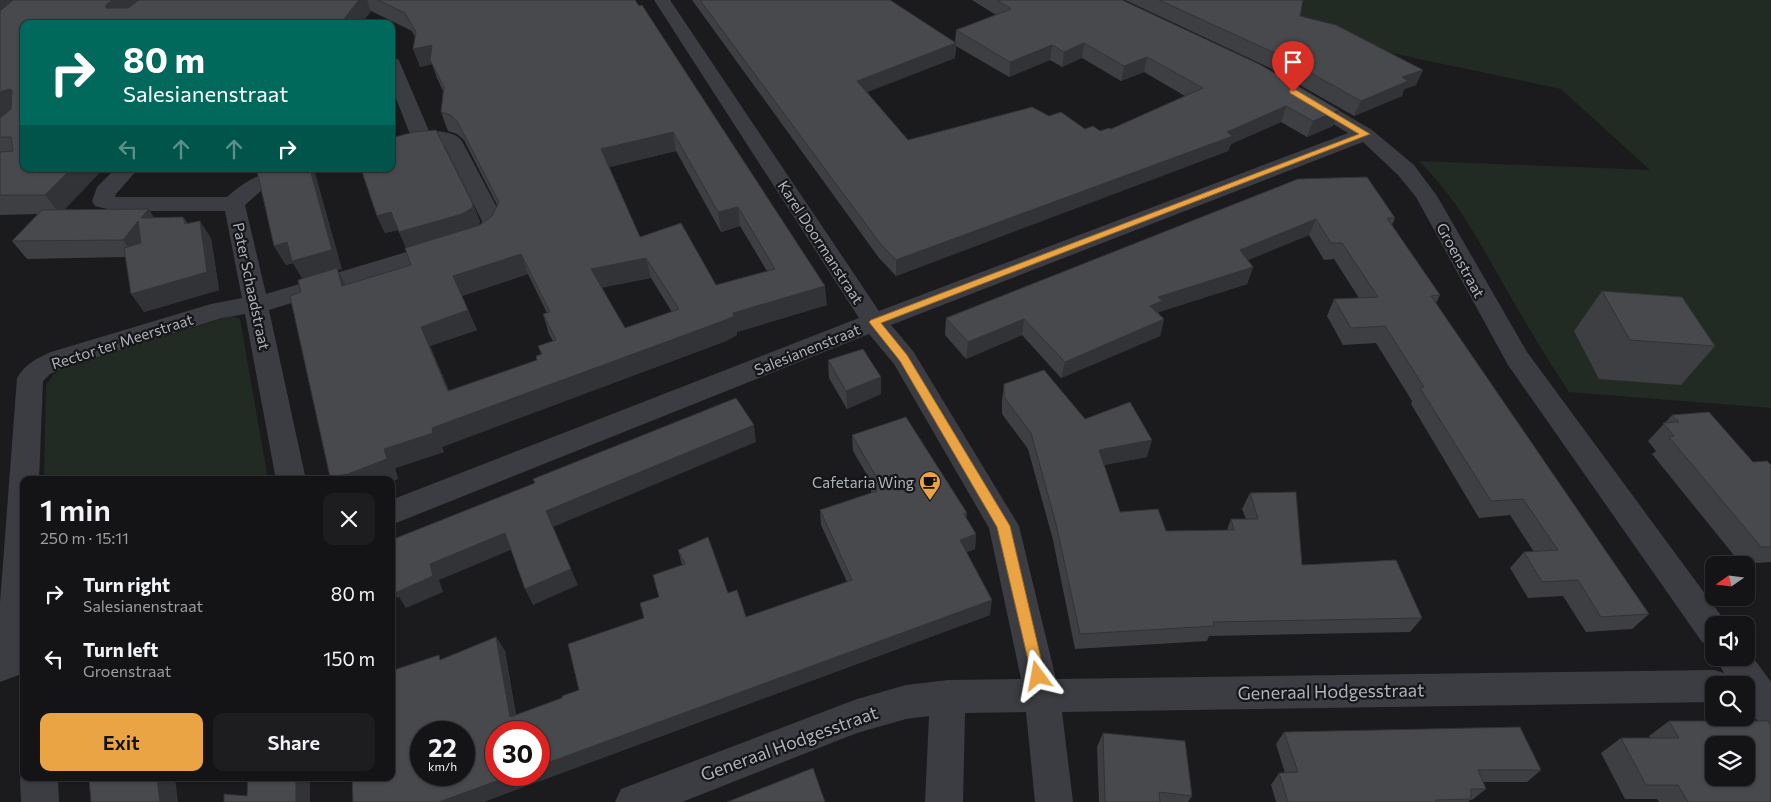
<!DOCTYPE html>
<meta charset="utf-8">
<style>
:root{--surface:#141416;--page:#1d1d1f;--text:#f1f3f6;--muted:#9d9ea1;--line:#333335;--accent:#eba444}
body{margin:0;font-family:Commissioner,sans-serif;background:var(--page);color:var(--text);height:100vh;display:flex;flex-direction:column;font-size:19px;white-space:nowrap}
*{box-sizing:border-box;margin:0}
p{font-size:16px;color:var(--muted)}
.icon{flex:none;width:28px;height:28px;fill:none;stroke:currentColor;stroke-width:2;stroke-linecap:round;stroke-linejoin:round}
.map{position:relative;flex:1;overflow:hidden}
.side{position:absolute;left:20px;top:476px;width:375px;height:305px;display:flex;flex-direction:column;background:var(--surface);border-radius:10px;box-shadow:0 1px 4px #0004,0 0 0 1px var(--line)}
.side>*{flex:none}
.guide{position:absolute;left:20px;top:20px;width:375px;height:152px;border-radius:10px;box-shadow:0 1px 4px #0004,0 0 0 1px var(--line);background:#00695c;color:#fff;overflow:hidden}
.needle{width:32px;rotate:256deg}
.buttons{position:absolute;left:1705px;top:556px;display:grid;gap:10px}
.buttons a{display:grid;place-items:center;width:50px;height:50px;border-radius:10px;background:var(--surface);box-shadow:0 1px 4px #0004,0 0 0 1px var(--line);font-size:25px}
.speed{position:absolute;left:410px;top:721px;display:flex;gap:10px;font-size:25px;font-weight:700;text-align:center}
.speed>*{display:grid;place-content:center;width:65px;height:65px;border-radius:50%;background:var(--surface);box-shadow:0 1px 4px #0004,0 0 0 1px var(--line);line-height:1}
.speed small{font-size:12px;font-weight:400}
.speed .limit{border:8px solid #d22;background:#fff;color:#111}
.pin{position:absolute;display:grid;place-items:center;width:42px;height:42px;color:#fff;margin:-51px -21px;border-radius:50% 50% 50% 0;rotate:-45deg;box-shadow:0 0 5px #0007}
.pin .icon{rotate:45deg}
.me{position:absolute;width:55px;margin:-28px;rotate:347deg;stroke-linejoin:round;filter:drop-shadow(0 0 4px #0008)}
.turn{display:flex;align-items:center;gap:18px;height:105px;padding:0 20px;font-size:22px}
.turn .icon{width:65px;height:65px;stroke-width:2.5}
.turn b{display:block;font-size:35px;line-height:42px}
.lanes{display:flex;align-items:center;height:48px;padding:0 20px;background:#0003;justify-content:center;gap:25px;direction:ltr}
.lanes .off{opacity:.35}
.round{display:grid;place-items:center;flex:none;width:52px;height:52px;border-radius:10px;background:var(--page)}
.summary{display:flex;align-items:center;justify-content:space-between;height:85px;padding:0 20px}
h1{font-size:30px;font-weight:600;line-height:38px}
.button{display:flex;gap:10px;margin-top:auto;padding:10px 20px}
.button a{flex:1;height:58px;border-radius:10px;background:var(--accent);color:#111;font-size:20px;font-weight:600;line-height:58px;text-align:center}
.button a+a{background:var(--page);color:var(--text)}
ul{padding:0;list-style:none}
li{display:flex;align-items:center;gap:15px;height:65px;padding:0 20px}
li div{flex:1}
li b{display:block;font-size:19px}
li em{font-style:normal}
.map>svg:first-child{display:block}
.green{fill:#222b23}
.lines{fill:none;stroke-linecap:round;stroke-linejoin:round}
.minor{fill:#3c3d42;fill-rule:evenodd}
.wall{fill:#3e3f42;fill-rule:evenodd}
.shaded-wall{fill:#323336}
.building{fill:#48494d;stroke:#323336;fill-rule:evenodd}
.route{fill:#eba444;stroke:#996b2c}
.labels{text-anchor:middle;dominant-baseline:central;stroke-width:4.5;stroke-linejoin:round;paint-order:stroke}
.street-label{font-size:15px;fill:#aeb3bc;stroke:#161618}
.poi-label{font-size:15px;fill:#aeb3bc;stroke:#161618;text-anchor:end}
.near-street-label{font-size:18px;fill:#aeb3bc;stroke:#161618}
</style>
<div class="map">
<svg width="1771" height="802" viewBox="0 0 1771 802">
<rect width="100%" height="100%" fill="#1b1b1d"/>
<path class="green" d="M1298,0H1771V408L1569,392C1548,360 1528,327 1509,294C1482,247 1458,199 1419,161L1650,170L1561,89L1292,32Z
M231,316L240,319L268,480H44L46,385L53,375L63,368Z"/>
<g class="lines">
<path class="minor" d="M654,0H670L879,311L1348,133L1297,102L1294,98L1297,94H1311L1372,130L1414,165L1437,196L1527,352L1728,625H1714V646L1702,642L1508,365L1416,197L1398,175L1363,142L891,325L913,351L1019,526L1056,679L1714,670L1724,673L1716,658H1746V648L1771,682V728C1749,719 1746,707 1746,685H1732L1730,682L1731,685H1714V702L1062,712L1073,802H1035L1026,712L965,713L963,802H925L929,716L906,719L857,733L682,802H615L621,789L857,699L906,685L948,680L1021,679L989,528L894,364L869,334L391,525V500L859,318Z
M391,58L398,59L400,63L429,131C440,131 456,132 462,141L504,221C501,233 497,237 486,243L269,310L306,480H276L245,314L222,318L69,366L50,374L43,381L39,480H24V673L0,682V603L17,378C25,364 36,359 51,352L211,304L242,298L225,211H115L95,206L92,201L97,187L115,169H138L116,194L115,197H227C256,172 272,169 309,169L307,174L262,190L245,205L266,294L470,233L480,227L482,221L444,145L422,144L391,151V138L410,134L391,86Z
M24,770V778H58L59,802H21L20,778Z"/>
</g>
<path class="wall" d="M0,0H635L827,305L737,332V335L726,341L442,447L444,452L395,468L398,479L391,481V480H332L330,477L301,292L302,278L293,263L286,265L274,246L342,269L338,270L346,285L411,265L406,247L398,230L385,233L377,216L480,221L479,225L492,216L497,205L464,140L457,134L448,131L441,112L443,91L437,78L432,64L420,67L415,37L412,31L371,11L361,24H24V169H103L64,210L154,218L183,217L188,224L211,238L219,290L144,312L126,257L27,259L12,241L38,214L0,215ZM676,151L721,232L740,226L767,271L716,285L640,237L609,167ZM528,274L547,313L543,314L549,334L553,341L538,346L541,354L537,360L449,391L430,346L477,330L462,296ZM651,278L672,312L625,328L601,287Z
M692,0H890L955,43L956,30L996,15L972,0H1122L1339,110L1333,126L1307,137L1281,122L1231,144L1228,151L896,276L879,258ZM956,46L1009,77L1050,60L1062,67L1082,58L1121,81L1144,72L1185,96L1111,129L1100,131L1085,129L1049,116L908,140L867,92L955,58Z
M1125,0H1303L1300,16L1423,70L1416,85L1404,89L1402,96L1354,116L1270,68Z
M177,169H228L224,170H178Z
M1298,179L1395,218L1392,225L1440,295L1436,303L1649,614L1632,629L1586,632L1563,596L1528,598L1510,568L1524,552H1534L1510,515L1479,518L1411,404L1412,401L1376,343L1343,345L1327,316L1334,299L1359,298L1334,259L1324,260L1309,235L1248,260L1253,267L1247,284L1159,312V314L1164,319L1160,336L1061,378L1022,335L966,359L945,335L946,318Z
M1602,291L1715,346L1681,385L1599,379L1574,331Z
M828,360L881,394L847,409L829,378Z
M1004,384L1085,419L1147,457L1104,465L1120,512L1166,531L1227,530L1231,519H1246L1242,509L1250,493L1302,565L1422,618L1410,632L1209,636L1207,641L1075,649L1053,540L1028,449L1002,414V400Z
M1672,415L1753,462L1771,465V562L1741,564L1652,454L1656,451L1648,441Z
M852,435L967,513L966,518L976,534L975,549L967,552L990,615L483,802H353L391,778L442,659L496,637L505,651L516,715L562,698L579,690L644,618L682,565L678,550L728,593L746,617L847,582L821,525L820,510L871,493V482L853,451Z
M1669,721L1771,802H1659L1657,799H1625L1601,753L1621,738H1650L1649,736Z
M1284,732L1541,770L1527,782H1483L1486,789L1472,800H1470L1468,802H1276L1271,785L1279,773H1285L1276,744Z
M1103,733L1192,796L1188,802H1099L1097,747Z"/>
<path class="shaded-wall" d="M0,0H22L0,17Z
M112,0H154L117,23L106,8V5Z
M359,0H367L371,11L361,24H340Z
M956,43L955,58L857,96V81Z
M1084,43L1082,58L1062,67L1064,52Z
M432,45L430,60L432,64L420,67L413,49Z
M1052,45L1050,60L1009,77L1010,62Z
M1147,57L1144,72L1121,81L1124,66Z
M1423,70L1416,85L1404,89L1402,96L1354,116L1361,101L1402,77Z
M10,89L23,107L0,124V93L2,91Z
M1286,106L1281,122L1231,144L1228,151L896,276V260L1227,132Z
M1339,110L1333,126L1307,137L1313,121Z
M673,132L676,151L606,168L601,149Z
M71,169H103L60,214L45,195Z
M310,169H314L342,269L338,270L347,288L304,281L293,263L286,265L274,246L287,242Z
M473,204L480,221L478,226L407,250L399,232Z
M738,207L740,226L721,232L718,212Z
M149,209L160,227L141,218Z
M391,212L399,229L385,233L377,216Z
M1316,219L1309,235L1234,266L1240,250Z
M138,221L150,239L135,257L123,240Z
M200,221L211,238L219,290L144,312L131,294Z
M521,254L528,274L461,296L453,276Z
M646,258L651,278L596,289L591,269Z
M1253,267L1247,284L1159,312L1158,318L1150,306L1158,297Z
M825,286L827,305L737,332V335L726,341L442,447L444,452L395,468L398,479L391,481V480H332L330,477L384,449L432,428L733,313Z
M468,310L477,330L430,346L458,411L448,391L421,327Z
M1024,319L1022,335L966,359L968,342Z
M1164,319L1160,336L1061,378L1065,362Z
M881,377V394L847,409L846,391Z
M754,425L756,442L553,527L546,511Z
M1152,440L1147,457L1095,466L1099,450Z
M505,533L513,549L439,580L443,592L406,608L399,597L391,600V580Z
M976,534L975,549L959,555L960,540Z
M571,569L578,585L533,605L525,589Z
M992,600L990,615L483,802H439L513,775H539V766Z
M496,637L505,651L518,731L510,717Z
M157,778H175L178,802H160Z
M296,778H310V802H296Z"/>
<path class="building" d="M13,0H112L106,5V8H128L139,0H359L340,24H24V169H71L45,195H0V152L13,151L11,137H0V118L11,109L12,90L10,89L2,91L0,93V11Z
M378,0H635L639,6L642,5L825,286L733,313L734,316L723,321L432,428L433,433L384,449L387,459L348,474L330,477L290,296L301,292L298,280L337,268L342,286L411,265L405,248L480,225L492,216L499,202L457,121L450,115L441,112L444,87L430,60L432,45L413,49L416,32L405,13ZM673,132L718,212L738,207L775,269L716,285L681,223L640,237L601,149ZM521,254L550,312L543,314L556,340L538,346L542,354L536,356L537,360L448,391L421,327L468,310L453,276ZM646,258L679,309L625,328L591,269Z
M700,0H890L956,43L857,81L908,140L1032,107L1049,116L1061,112L1085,129L1093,126L1100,131L1109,128L1111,129L1203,88L1147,57L1124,66L1084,43L1064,52L1052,45L1010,62L956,30L1011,9L997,0H1122L1259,64L1339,110L1313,121L1286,106L1227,132L1233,136L896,260L879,242Z
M1159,0H1303L1300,16L1336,25L1423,70L1402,77L1408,81L1361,101L1275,53Z
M436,130L473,204L472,208L462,214L399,232L391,212L377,216L361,169H391V138L414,132Z
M263,169H310L332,250L292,261L287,242L274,246L257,171Z
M1367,177L1395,218H1387L1440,295L1431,296L1649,614L1601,617L1578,580L1542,582L1524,552L1558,550L1523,499L1491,501L1420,388L1424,387L1385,326L1351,328L1334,299L1378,297L1342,243H1331L1316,219L1240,250L1253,267L1158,297L1162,301L1150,306L1164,319L1065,362L1024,319L968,342L946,318L1298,179Z
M149,209L141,218L183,217L185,224L200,221L207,272L131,294L124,248L141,243L138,221L123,240L12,241L42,210Z
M1602,291L1682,297L1715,346L1630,340Z
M863,349L881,377L846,391L828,360Z
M1044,370L1085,419L1130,402L1152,440L1099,450L1120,512L1158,509L1166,531L1234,530L1231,519H1258L1250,493L1296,492L1302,565L1396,560L1422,618L1213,622L1214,626L1080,634L1056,524L1031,433L1004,397V384Z
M736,398L754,425L546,511L571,569L525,589L505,533L430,564L433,576L395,593L391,580V540L535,483L533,479Z
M1709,412L1753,462L1767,461L1771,465V547H1761L1669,437L1674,436L1663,423L1679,422L1672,415Z
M906,417L967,513L964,514L976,534L960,540L992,600L539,766V732H496V775H513L439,802H353L352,778H391V671L439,655L440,660L496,637L510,717L562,698V696L579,690L568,644L644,618L640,603L659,597L653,575L685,564L678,550L708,537L728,593L737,590L746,617L852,580L820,510L877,491L871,480L877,478L852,435ZM421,732H464V775H421Z
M1669,721H1768L1771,726V802H1688L1678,785H1646L1621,738H1679ZM1714,745H1746V778H1714Z
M1520,727L1541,770H1478L1486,789H1471V799L1436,800V802H1288L1279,773L1298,772L1284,732Z
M1103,733L1185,741L1192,796L1159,792L1160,802H1105Z
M813,768L825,802H727Z
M89,778H157L160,802H91Z
M248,778H296V802H224V794L247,796Z"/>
<path class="route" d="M1290,90H1296L1370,134L881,323L907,355L1010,526L1045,676L1043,681L1038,683L1033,681L997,527L900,361L869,322L871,320L1359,134L1290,93Z"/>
<defs>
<g id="cafe-pin" transform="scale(1.125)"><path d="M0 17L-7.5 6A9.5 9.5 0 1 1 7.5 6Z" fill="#eba444" stroke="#161618"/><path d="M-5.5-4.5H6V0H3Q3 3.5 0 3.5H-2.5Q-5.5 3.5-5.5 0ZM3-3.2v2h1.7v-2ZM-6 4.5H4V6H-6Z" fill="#111"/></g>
</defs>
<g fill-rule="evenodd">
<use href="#cafe-pin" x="930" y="482"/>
</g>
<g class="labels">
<g class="street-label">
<text transform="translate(821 242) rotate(57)">Karel Doormanstraat</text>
<text transform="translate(1461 260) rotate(61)">Groenstraat</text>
<text transform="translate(252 286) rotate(78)">Pater Schaadstraat</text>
<text transform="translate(122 341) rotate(-18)">Rector ter Meerstraat</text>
<text transform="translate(807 349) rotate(-22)">Salesianenstraat</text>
</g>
<g class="poi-label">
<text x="914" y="482">Cafetaria Wing</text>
</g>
<g class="near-street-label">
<text transform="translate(1331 691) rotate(-1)">Generaal Hodgesstraat</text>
<text transform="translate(789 743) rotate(-20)">Generaal Hodgesstraat</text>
</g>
</g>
</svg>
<div class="buttons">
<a><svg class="needle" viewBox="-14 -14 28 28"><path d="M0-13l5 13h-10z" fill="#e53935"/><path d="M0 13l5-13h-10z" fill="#9d9ea1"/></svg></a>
<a><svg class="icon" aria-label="sound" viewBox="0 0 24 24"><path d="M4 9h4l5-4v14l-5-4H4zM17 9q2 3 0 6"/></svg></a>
<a><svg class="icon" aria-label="search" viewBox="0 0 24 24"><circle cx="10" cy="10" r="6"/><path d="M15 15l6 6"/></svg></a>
<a><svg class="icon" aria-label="layers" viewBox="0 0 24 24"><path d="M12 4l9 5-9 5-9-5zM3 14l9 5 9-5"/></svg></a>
</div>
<div class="speed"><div>22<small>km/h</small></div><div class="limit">30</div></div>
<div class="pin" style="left:1293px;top:92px;background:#d93025"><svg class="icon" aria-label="arrive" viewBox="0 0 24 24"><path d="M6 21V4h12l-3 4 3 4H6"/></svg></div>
<svg class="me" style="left:1038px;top:676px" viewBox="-20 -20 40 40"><path d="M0-17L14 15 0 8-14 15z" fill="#eba444" stroke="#fff" stroke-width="4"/></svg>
<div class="guide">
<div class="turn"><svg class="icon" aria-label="right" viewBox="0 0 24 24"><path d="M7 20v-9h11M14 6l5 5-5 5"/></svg><div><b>80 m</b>Salesianenstraat</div></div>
<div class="lanes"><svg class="icon off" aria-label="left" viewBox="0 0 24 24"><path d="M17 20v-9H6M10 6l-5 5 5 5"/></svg><svg class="icon off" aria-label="ahead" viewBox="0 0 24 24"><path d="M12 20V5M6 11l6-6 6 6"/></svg><svg class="icon off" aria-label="ahead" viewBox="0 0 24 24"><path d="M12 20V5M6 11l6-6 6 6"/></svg><svg class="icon" aria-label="right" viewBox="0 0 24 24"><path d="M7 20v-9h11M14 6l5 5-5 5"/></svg></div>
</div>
<section class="side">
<div class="summary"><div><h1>1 min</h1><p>250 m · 15:11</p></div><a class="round"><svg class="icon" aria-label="close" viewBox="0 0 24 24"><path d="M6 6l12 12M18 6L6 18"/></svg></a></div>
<ul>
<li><svg class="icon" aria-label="right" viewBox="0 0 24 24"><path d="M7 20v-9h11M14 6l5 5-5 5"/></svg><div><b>Turn right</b><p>Salesianenstraat</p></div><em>80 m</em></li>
<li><svg class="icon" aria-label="left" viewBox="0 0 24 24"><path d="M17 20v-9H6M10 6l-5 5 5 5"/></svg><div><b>Turn left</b><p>Groenstraat</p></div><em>150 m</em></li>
</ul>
<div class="button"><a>Exit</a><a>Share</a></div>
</section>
</div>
